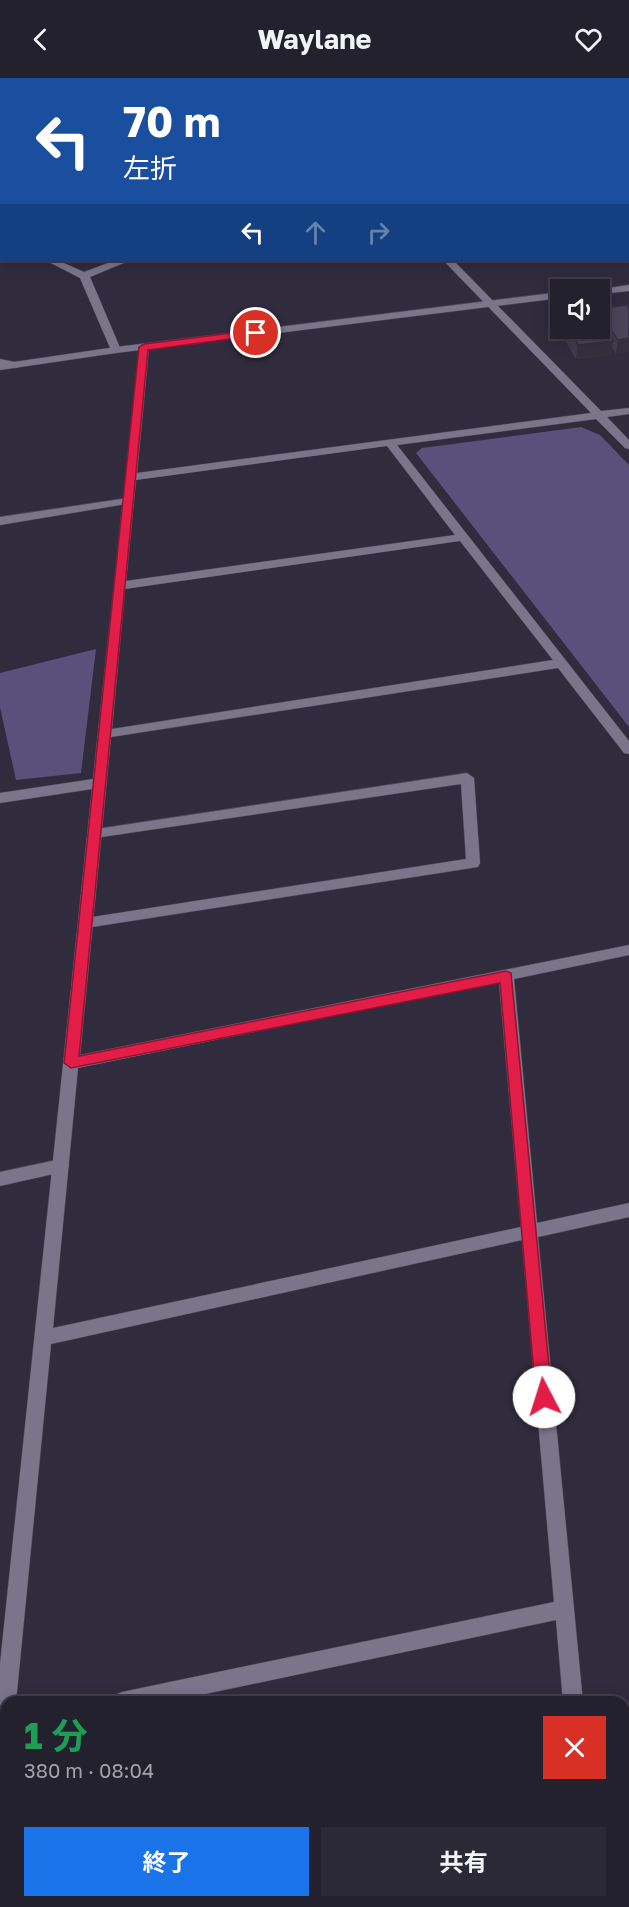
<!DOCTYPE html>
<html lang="ja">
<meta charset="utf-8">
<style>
:root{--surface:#24212e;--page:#2c2936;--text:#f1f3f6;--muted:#a3a3aa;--line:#413e4a;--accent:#1a73e8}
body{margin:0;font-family:"Golos Text","Noto Sans JP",sans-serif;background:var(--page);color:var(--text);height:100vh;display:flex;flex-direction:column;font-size:22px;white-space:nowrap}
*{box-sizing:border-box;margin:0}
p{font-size:20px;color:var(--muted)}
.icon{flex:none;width:33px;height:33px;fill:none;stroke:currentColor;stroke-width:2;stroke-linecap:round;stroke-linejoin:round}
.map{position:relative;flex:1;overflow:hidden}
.side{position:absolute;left:0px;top:1618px;width:630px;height:212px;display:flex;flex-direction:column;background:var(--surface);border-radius:18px 18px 0 0;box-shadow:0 3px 15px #0003,0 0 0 2px var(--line)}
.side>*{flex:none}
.top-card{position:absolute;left:0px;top:0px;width:630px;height:183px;box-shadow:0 3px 15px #0003,0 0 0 2px var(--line);background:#1a4fa0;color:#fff;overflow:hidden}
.tools{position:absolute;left:550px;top:201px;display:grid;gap:12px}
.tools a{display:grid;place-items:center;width:60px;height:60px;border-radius:0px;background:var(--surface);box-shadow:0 3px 15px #0003,0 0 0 2px var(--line);font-size:30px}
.pin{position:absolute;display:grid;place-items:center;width:51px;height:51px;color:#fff;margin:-26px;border:3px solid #fff;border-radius:50%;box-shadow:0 2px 6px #0007}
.me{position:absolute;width:66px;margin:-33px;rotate:355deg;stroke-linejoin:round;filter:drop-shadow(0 0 4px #0008)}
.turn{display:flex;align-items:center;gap:21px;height:126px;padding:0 24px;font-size:27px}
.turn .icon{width:78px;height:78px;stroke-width:2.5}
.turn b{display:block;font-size:42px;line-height:51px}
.lanes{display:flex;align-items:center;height:57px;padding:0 24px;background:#0003;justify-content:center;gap:30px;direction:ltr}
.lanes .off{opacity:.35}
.round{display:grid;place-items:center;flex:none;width:63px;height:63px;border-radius:0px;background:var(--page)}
.head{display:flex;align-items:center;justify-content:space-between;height:102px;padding:0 24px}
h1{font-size:36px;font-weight:700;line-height:45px;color:#1e9e55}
.action{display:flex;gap:12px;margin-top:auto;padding:12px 24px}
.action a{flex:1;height:69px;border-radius:0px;background:var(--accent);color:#fff;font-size:24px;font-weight:700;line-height:69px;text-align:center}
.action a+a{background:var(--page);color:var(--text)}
header{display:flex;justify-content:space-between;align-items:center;height:78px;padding:0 24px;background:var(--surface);font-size:27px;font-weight:700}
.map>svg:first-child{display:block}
.green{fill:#5b4f7b}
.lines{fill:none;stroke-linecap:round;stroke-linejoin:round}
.lane-casing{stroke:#4d4958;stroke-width:1}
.street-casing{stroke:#4d4958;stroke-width:1}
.secondary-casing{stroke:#4d4958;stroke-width:1}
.lane{fill:#7a758b;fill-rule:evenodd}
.street{fill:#7a758b;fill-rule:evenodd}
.secondary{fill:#7a758b;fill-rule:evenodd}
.wall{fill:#403b4d}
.shaded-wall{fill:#34303e}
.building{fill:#4a4559;stroke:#34303e;stroke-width:1.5}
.route{fill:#e11d48;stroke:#92132f;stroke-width:1.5}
</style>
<header><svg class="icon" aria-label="back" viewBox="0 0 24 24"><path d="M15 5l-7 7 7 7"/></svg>Waylane<svg class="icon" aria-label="heart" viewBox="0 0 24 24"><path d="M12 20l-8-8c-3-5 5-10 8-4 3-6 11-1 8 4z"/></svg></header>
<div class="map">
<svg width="629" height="1829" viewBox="0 0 629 1829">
<rect width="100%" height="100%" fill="#302c3e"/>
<path class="green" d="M581,349L600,357L629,387V649L416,375L422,370Z
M96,571L81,695L16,702L0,629V595Z"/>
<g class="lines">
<g class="lane-casing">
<path id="lane" d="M368,0H379L367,2Z
M2,161V168H0V162Z
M128,420L134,423L132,425L0,447V439Z
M467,695L474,700L480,785L478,789L86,850L79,845L86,840L466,781L461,706L95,760L90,758L88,755L90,752Z
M61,1081L67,1083L69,1088L67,1093L0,1108V1094Z"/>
</g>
<g class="street-casing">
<path id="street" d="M0,0L4,2H2V6Z
M262,0H271L272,2H263Z
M543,0H554L542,2Z
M628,44H629V50H628Z
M628,101H629V107H628Z
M0,153H2V160L0,159Z
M45,182H57L84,194L116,182H128L126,184L90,199L121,272L120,274L111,272L80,200Z
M443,182H453L601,333L629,330V336L607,339L629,362V371L625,370L596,341L397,367L629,663V676L624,675L558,590L111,659L80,977L629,867V877L514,901L537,1145L629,1125V1139L538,1159L583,1624H563L556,1542L167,1624H112L115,1617L122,1614L554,1524L522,1162L51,1266L16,1624H6V1697L0,1699V1586L92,711L0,725V715L93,701L140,267L149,269L137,395L591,335ZM387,368L455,457L126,503L136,402ZM460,463L553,582L112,651L125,511ZM499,904L521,1149L53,1250L78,990Z
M0,281L20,285L21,287L16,290L0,287Z
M579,1824H601V1829H579Z"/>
</g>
<g class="secondary-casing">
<path id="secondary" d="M629,207V213L600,216V212H596Z
M561,214V220L116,275L0,292V286L116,269Z"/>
</g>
<use href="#lane" class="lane"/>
<use href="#street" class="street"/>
<use href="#secondary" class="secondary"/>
</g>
<path class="wall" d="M561,226V250H600V227L613,229L627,227L616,276L612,270L611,277L576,281L552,241L554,227Z"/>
<path class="shaded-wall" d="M629,260V274L616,276L618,262Z
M613,263L611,277L576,281L578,267Z"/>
<path class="building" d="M610,225L613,229L600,231V227Z
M561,226V239L554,227Z
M627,227L629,230V260L618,262L600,237V231Z
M600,243L613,263L578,267L568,250H600Z"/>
<path class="route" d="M256,252L259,253V257L148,272L79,978L506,893L511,895L552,1319L550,1324L544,1326L539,1324L536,1319L500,905L71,990L64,985L139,269L144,266Z"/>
</svg>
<div class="tools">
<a><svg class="icon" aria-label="sound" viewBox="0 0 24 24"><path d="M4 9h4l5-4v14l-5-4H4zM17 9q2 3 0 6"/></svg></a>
</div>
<div class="pin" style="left:256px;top:255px;background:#d93025"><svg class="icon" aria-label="arrive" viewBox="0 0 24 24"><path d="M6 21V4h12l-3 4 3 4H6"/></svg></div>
<svg class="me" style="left:544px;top:1319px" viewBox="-20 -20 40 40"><circle r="19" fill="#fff"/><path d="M0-13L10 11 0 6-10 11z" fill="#e11d48"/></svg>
<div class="top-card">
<div class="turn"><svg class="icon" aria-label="left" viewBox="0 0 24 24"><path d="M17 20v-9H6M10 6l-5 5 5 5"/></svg><div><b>70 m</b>左折</div></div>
<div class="lanes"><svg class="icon" aria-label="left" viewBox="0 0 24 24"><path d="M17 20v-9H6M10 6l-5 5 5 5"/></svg><svg class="icon off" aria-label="ahead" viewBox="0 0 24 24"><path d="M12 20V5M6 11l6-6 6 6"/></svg><svg class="icon off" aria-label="right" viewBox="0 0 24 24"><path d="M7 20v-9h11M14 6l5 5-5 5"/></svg></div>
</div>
<section class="side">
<div class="head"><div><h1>1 分</h1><p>380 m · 08:04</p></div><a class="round" style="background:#d93025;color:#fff"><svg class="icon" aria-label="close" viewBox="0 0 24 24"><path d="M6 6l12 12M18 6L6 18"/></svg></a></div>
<div class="action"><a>終了</a><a>共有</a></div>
</section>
</div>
